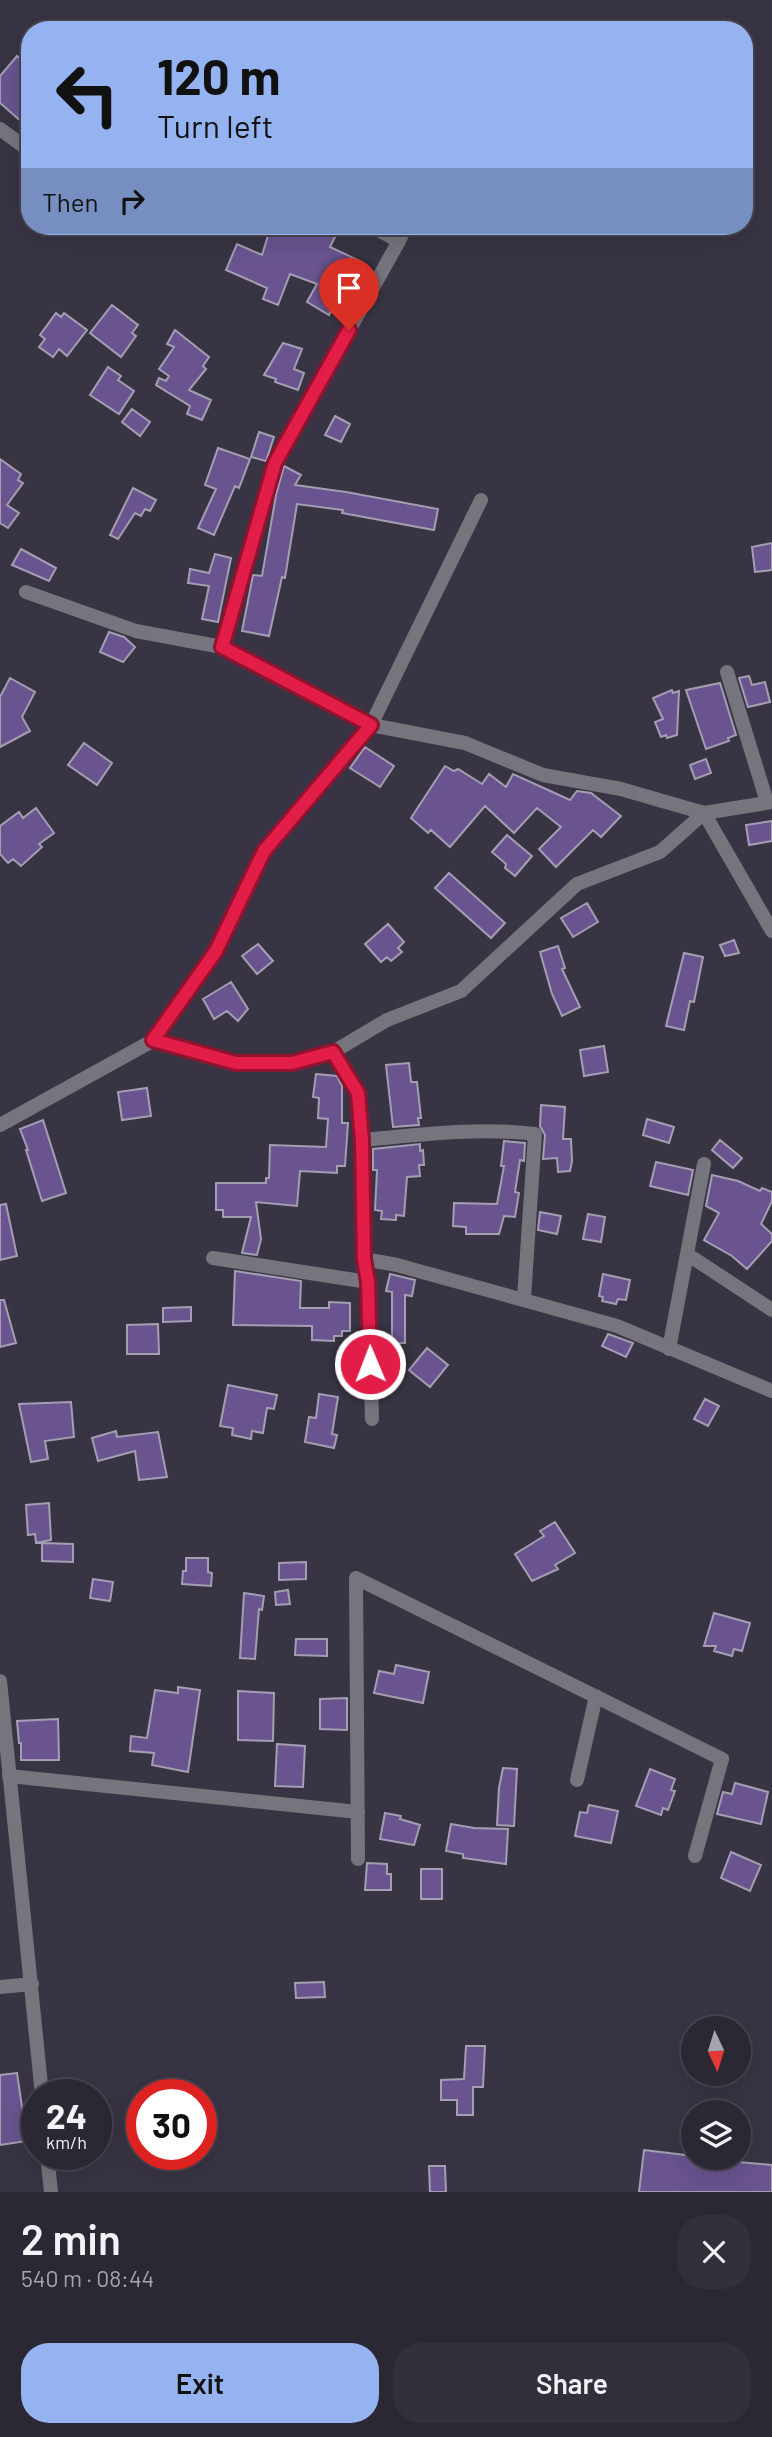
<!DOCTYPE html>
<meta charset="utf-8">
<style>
:root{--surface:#2b2733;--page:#332f3b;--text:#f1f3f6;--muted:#a6a5ac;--line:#47444e;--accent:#95b2f1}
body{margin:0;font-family:Barlow,sans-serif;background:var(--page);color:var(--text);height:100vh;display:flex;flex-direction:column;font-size:26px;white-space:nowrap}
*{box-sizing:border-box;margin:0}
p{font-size:23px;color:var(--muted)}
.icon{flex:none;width:38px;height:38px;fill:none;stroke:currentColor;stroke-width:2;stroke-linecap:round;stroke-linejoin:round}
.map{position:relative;height:2192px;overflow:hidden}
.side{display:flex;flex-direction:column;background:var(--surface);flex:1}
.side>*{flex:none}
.top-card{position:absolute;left:21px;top:21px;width:732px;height:214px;border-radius:28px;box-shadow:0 7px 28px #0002,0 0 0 2px var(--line);background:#95b2f1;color:#111;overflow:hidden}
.needle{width:46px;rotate:176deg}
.fabs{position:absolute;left:681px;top:2016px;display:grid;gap:14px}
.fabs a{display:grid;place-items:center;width:70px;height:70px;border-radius:50%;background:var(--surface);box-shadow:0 7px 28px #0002,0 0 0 2px var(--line);font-size:35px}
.speed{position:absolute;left:21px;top:2079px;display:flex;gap:14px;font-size:35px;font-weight:700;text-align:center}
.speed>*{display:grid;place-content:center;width:91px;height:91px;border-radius:50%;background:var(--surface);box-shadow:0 7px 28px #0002,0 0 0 2px var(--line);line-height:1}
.speed small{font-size:18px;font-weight:400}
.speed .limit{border:10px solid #d22;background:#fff;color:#111}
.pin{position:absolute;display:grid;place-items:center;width:60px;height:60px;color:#fff;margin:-72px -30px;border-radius:50% 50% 50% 0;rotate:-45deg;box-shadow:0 0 7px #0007}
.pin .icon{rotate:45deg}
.me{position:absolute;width:77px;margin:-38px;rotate:359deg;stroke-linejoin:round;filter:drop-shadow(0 0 5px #0008)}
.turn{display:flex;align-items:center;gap:24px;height:147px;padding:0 21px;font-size:32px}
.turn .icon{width:91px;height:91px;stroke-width:2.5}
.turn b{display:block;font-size:49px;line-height:60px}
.then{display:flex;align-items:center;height:66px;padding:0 21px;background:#0003;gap:14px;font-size:26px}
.round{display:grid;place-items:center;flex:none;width:74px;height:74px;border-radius:28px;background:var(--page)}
.overview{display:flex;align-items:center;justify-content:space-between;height:119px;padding:0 21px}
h1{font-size:42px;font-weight:600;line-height:52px}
.cta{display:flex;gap:14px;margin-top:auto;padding:14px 21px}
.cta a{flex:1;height:80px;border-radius:28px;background:var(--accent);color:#111;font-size:28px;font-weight:600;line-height:80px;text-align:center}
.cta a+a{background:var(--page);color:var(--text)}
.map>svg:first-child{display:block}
.building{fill:#69548f;stroke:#a49eb2;stroke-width:2}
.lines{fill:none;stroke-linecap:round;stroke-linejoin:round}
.minor{stroke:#76747c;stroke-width:14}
.route-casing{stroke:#92132f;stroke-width:18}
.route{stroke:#e11d48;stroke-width:12}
</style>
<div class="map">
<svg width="772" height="2192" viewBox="0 0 772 2192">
<rect width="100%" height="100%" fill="#393444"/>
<path class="building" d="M17,56L30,67V129L0,103V76Z
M271,226H328L338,231L330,247L362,262L360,267L368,271L353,303L347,301L338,315L331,311L329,315L307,302L317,284L290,274L278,305L263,299L267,288L226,270L237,244L262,255Z
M112,305L138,325L132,333L136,336L121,357L90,333Z
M56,313L61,317L64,313L87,330L67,356L59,349L53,357L39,347L45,339L40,335Z
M175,330L209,357L203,366L206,369L189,390L211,400L202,420L187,414L190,406L156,385L159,378L166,381L169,376L159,369L174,347L167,344Z
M283,343L302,349L294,369L304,373L298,390L275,382L276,379L264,375Z
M108,367L121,376L118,380L134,391L119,414L90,395Z
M132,409L150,422L140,436L122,422Z
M335,416L350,424L341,442L325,435Z
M259,432L274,437L266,461L251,457Z
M218,448L250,459L239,488L235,486L214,535L198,528L216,489L205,485Z
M0,459L21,474L18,480L23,483L7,505L19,513L8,528L0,523Z
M284,466L301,475L295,485L346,492L438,509L434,530L342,513L343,510L297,504L285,578L282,577L269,636L242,631L253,575L262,576L276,495Z
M133,488L156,500L150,511L145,509L141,516L135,513L118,539L110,535Z
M772,543V570L755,572L752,547Z
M21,549L56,568L49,581L12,565Z
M215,554L231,558L218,622L202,619L209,586L188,583L190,569L209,573Z
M109,632L124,637L135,647L123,662L100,652Z
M749,676L752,685L765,682L770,702L748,707L739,678Z
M10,678L35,692L22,717L30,731L0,747V697Z
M720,683L736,735L728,738L729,741L706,749L686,690Z
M672,690L673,693L679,691L677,735L667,738L666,735L661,737L655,722L663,719L653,698Z
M84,743L112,763L97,785L68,765Z
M365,747L394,766L380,787L350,768Z
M706,759L711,773L695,779L690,765Z
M445,766L454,771L458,769L482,784L489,774L506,787L513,774L570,800L577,791L591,793L621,816L601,837L593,830L556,867L539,849L561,827L537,808L514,833L485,806L450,847L431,830L428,833L411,818Z
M36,808L54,833L39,844L42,847L21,866L13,859L8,863L0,854V826L19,812L23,818Z
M772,821V841L749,845L746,825Z
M507,835L532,856L515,876L505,868L506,864L492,852Z
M449,873L505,923L491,938L435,888Z
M587,903L598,922L573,937L561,918Z
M388,924L404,942L398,948L402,952L391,961L387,957L381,962L365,944Z
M734,940L739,953L725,956L720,945Z
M258,944L273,961L257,974L242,956Z
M558,946L565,968L562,969L580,1007L562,1016L552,994L540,952Z
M684,953L703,957L694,1002L690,1001L684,1030L666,1026Z
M231,982L248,1009L238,1021L227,1011L214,1019L203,999Z
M604,1046L608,1072L584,1076L580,1050Z
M409,1063L411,1082H417L421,1118H418L419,1125L393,1127L386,1065Z
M316,1074L337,1076L342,1086V1123H348L345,1166H337V1173L300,1171L297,1206L256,1202L261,1239L257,1255L242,1253L251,1217H223V1210H216V1183H266V1178H269L270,1145L326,1147L328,1119L318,1118L319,1098L313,1097Z
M147,1088L151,1116L122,1120L118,1092Z
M541,1105L565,1107L563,1139H571L572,1161L570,1171L558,1172L557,1158L543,1159L545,1135L540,1126Z
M647,1119L674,1127L669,1143L643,1135Z
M43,1120L66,1193L42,1201L26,1150H28L20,1129Z
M720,1140L742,1158L733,1168L712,1150Z
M504,1141L525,1143L524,1161L520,1160L515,1192L519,1193L515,1217L504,1216L499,1234H466V1227L453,1226L454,1203L497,1204L504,1166H501Z
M420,1144V1151L423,1150L424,1165H419L420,1176L407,1177L404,1216L396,1215V1220L381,1219L382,1211L375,1210L377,1170H373V1149Z
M656,1162L693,1170L688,1195L650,1186Z
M712,1175L738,1181L760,1191L762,1188L772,1192V1201L761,1224L772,1234V1241L747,1269L732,1256L704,1240L719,1213L706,1206Z
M6,1204L17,1256L0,1260V1205Z
M540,1212L561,1216L557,1234L538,1230Z
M588,1214L605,1217L601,1242L583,1239Z
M235,1271L301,1281L300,1308H329V1302L350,1303V1331H342V1336H334V1341L312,1340V1326L233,1325Z
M390,1274L415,1280L412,1296L405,1295V1343H392V1292L386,1291Z
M603,1274L630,1280L626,1300L618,1299L616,1304L602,1301L603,1297L599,1296Z
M0,1300H4L16,1343L0,1347Z
M191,1307V1321L163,1322V1308Z
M158,1324L159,1354H127V1325Z
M608,1334L633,1343L626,1357L602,1346Z
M427,1348L448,1365L430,1387L409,1370Z
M228,1385L277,1395L274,1409L267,1408L263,1433L252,1431L251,1439L232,1435L233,1428L220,1426Z
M319,1394L338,1397L332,1434L337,1435L334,1448L305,1442L309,1417L316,1418Z
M705,1399L719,1406L708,1426L694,1419Z
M71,1402L74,1437L45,1441L48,1459L31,1462L19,1404Z
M116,1431L117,1437L158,1432L167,1477L139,1480L135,1451L98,1461L92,1438Z
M49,1503L51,1540L36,1543L35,1534L28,1535L26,1505Z
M555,1522L575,1553L555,1565L558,1569L532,1581L515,1554L544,1536L540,1531Z
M42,1543L73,1544V1562L42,1561Z
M186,1558H208V1572L212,1573L211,1586L182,1584L183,1571H186Z
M306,1562V1579L279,1580V1563Z
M93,1579L113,1582L110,1601L90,1598Z
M288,1590L290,1604L276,1605L275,1592Z
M244,1593L264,1596L262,1610L259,1609L255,1659L240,1658Z
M714,1613L750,1623L742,1651L734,1649L732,1656L714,1651L716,1646H704Z
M296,1639H327V1656L295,1655Z
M396,1665L429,1672L423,1703L374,1693L379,1671L394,1674Z
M178,1687L200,1690L188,1772L152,1765L154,1753L130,1751L131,1736L147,1738L155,1690L178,1693Z
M238,1691L274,1693L273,1741L238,1740Z
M347,1698V1730L320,1729V1699Z
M58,1719L59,1760H21V1743H19L17,1721Z
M277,1744L305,1746L303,1787L275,1786Z
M503,1768L517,1769L514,1826L497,1825L499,1788Z
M650,1769L675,1779L671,1790L675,1791L668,1810L663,1808L661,1815L636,1806Z
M735,1783L768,1792L761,1824L717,1814L723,1792L732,1794Z
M589,1805L618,1811L611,1843L575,1836L580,1812L587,1813Z
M385,1813L401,1816L400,1819L420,1825L414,1845L380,1839Z
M451,1824L474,1828L508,1829L506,1864L463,1858V1854L446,1851Z
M731,1852L761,1865L750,1891L721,1878Z
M367,1863L387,1864V1874H391V1890H365Z
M421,1869H442V1899H421Z
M324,1982L325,1997L296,1998L295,1983Z
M466,2046H485L483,2087H473V2115H457V2100H441V2080L464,2079Z
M17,2073L27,2141L0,2145V2075Z
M644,2150L693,2156V2158L772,2165V2192H639Z
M429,2166H445L446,2192H430Z"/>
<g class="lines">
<path class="minor" d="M0,129L30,151
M371,226L399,241
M26,592L136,631L222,647L371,725L465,743L543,775L621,789L704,813L772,802
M222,647L275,463L399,241L406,226
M727,672L767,802
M154,1040L236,1063H292L333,1052L387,1020L461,991L577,884L660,852L704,813L772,931
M333,1052L358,1093L362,1140L364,1259L368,1282L372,1419
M0,1125L154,1040L216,951L264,851L371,725L481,500
M362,1140C419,1135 477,1127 535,1134L524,1298
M687,1254L772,1310
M213,1258L368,1282
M364,1259L397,1265L617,1326L772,1391
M669,1349L704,1164
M0,1681L42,2095
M9,1776L358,1812
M577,1780L596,1696
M358,1859L356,1578L722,1759L695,1856
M0,1987L32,1984
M47,2154L51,2192"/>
</g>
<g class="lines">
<g class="route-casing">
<path id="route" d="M349,330L275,463L222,647L371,725L264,851L216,951L153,1040L236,1063H292L333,1052L358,1093L362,1140L364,1259L368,1282L370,1364"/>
</g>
<use href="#route" class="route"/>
</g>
</svg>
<div class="fabs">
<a><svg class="needle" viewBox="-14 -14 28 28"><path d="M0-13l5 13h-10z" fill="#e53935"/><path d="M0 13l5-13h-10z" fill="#a6a5ac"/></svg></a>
<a><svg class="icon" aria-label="layers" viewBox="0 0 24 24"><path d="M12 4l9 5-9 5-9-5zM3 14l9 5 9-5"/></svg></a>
</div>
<div class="speed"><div>24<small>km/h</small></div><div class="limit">30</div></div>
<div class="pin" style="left:349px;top:330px;background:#d93025"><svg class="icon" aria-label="arrive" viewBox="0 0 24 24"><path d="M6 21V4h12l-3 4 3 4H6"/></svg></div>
<svg class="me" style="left:370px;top:1364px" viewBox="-20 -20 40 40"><circle r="17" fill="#e11d48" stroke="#fff" stroke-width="3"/><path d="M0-11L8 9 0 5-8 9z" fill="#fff"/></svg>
<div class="top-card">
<div class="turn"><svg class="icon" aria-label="left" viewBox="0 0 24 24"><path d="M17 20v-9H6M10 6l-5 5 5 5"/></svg><div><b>120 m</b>Turn left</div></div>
<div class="then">Then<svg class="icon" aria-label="right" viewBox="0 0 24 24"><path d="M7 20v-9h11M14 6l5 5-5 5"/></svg></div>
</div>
</div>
<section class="side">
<div class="overview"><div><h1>2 min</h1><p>540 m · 08:44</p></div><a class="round"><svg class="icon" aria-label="close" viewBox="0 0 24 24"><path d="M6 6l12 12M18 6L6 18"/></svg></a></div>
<div class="cta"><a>Exit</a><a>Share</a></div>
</section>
